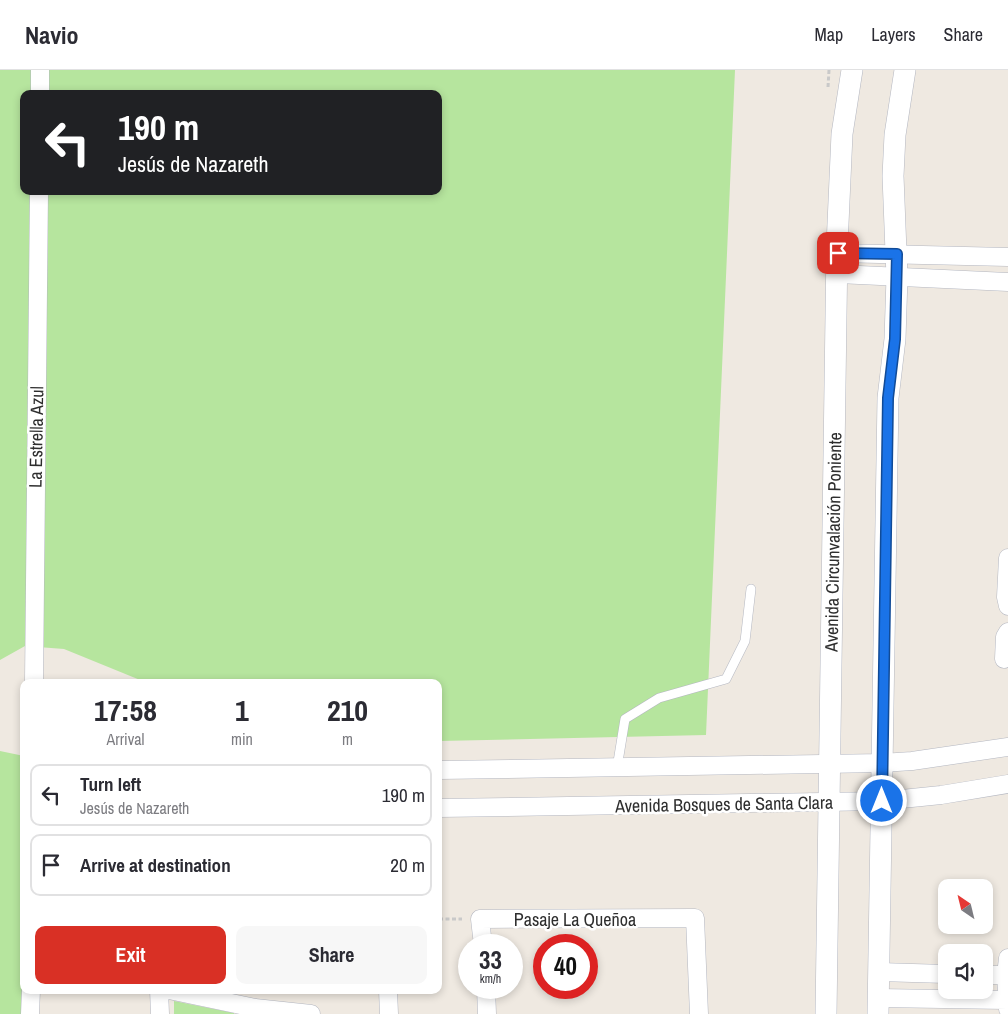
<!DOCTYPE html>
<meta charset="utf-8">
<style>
:root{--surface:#fff;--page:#f7f7f7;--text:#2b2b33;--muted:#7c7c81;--line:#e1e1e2;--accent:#d93025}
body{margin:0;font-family:"Archivo Narrow",sans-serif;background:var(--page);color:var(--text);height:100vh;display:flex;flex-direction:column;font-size:19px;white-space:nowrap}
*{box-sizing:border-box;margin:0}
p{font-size:16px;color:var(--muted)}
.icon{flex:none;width:28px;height:28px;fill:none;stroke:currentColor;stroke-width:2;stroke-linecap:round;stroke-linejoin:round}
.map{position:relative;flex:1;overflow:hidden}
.panel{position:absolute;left:20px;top:609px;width:422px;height:315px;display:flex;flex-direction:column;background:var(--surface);border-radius:10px;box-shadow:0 2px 8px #0003}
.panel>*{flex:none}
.hud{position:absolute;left:20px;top:20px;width:422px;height:105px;border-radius:10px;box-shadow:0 2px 8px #0003;background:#202124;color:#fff;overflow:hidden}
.needle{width:32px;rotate:325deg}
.tools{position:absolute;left:938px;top:809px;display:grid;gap:10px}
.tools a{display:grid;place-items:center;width:55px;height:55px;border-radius:10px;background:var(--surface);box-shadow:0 2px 8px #0003;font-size:25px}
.speed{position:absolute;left:458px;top:864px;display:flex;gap:10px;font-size:25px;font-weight:700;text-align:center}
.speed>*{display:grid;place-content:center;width:65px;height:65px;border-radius:50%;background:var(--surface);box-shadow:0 2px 8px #0003;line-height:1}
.speed small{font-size:12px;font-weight:400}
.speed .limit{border:8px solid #d22;background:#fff;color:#111}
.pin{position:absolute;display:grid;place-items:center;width:42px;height:42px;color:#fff;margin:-21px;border-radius:10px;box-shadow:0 2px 8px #0006}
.me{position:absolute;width:55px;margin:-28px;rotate:0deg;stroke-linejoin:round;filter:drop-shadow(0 0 4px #0008)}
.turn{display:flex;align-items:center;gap:18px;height:105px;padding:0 15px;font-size:22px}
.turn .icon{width:65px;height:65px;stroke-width:2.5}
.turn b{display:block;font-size:35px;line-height:42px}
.eta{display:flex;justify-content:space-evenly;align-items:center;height:85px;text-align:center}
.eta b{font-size:30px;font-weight:700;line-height:35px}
.cta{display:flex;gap:10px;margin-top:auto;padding:10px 15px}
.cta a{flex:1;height:58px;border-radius:10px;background:var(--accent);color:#fff;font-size:20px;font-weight:700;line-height:58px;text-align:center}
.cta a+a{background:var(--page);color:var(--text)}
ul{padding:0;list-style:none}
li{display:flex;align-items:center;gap:15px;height:62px;margin:0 10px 8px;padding:0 5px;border:2px solid var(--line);border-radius:10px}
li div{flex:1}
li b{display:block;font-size:19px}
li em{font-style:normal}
header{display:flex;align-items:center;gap:30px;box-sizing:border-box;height:70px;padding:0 25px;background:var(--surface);border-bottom:1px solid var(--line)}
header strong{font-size:24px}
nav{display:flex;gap:28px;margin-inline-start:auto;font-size:18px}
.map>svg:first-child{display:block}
.green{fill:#b6e59e;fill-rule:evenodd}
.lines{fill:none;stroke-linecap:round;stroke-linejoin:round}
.service-casing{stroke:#b4b7c1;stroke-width:10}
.minor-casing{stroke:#b4b7c1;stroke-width:19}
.tertiary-casing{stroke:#b4b7c1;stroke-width:22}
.path{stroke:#c9c9c9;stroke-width:3;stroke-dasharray:4 2.5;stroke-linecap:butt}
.service{stroke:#fff;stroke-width:9}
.minor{stroke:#fff;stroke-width:18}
.tertiary{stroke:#fff;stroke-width:21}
.route-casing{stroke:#114b97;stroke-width:12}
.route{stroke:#1a73e8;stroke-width:9}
.labels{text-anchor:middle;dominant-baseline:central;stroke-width:5;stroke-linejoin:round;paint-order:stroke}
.street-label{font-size:18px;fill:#2e2e2e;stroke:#fff}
</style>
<header>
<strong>Navio</strong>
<nav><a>Map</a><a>Layers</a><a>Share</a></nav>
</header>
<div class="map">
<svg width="1008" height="944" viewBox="0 0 1008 944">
<rect width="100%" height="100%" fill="#efe9e1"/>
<path class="green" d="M0,0H735L706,665L439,671V612H145L64,579L25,576L0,590ZM24,24H439V121H24Z
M0,681L24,686L22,944H0Z
M174,931L234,943V944H174Z"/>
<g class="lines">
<g class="service-casing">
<path id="service" d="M617,698L625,649L659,628L726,609L745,571L751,519"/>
</g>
<g class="minor-casing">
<path id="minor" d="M40,24V0
M837,183L1008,187
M838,204L1008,212
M1008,488L1006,527L1008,536
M1004,589L1005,567L1008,562
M34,612L39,121
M439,700L882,693L912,691L1008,677
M439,738L882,731L941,725L1008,714
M483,875L480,849L695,848L699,944
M1008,888L1006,905L1008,939
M879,902L946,904
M984,905H1006
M486,918L487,944
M159,920L160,944
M169,920L255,938L311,944
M388,920L389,944
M878,928L1007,930
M30,944L31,920"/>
</g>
<g class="tertiary-casing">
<path id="tertiary" d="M826,944L837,176L842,64L852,0
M878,944L888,328L895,269L897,207L893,106L895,65L905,0"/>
</g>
<path class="path" d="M828,17L829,0
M439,849H462"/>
<use href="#service" class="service"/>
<use href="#minor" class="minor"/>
<use href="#tertiary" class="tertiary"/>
</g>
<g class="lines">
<g class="route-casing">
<path id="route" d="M838,183L897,184L895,269L888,328L882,731"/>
</g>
<use href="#route" class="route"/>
</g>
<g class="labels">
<g class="street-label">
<text transform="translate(36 367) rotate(-89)">La Estrella Azul</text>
<text transform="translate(833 472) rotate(-89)">Avenida Circunvalación Poniente</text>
<text transform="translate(724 734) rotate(-1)">Avenida Bosques de Santa Clara</text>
<text x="575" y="849">Pasaje La Queñoa</text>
</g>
</g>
</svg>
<div class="tools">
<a><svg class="needle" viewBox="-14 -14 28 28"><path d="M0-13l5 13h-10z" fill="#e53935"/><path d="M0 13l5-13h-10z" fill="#7c7c81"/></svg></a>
<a><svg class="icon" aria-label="sound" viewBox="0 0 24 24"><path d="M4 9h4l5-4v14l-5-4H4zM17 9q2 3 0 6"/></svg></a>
</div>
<div class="speed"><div>33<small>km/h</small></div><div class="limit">40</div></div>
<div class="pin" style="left:838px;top:183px;background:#d93025"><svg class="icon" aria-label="arrive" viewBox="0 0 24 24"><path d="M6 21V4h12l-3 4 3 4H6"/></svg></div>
<svg class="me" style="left:882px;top:731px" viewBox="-20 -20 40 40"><circle r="17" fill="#1a73e8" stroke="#fff" stroke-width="3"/><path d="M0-11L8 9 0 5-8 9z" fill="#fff"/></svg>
<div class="hud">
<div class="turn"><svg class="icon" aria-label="left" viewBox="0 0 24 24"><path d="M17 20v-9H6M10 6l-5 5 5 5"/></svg><div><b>190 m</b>Jesús de Nazareth</div></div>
</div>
<section class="panel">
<div class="eta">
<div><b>17:58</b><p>Arrival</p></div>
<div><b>1</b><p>min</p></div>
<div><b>210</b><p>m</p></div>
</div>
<ul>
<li><svg class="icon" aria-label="left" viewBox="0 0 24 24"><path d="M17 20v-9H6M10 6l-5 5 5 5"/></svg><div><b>Turn left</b><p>Jesús de Nazareth</p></div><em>190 m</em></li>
<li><svg class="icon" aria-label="arrive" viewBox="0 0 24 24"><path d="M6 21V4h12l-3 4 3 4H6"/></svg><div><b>Arrive at destination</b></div><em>20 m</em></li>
</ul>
<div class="cta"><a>Exit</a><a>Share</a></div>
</section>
</div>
